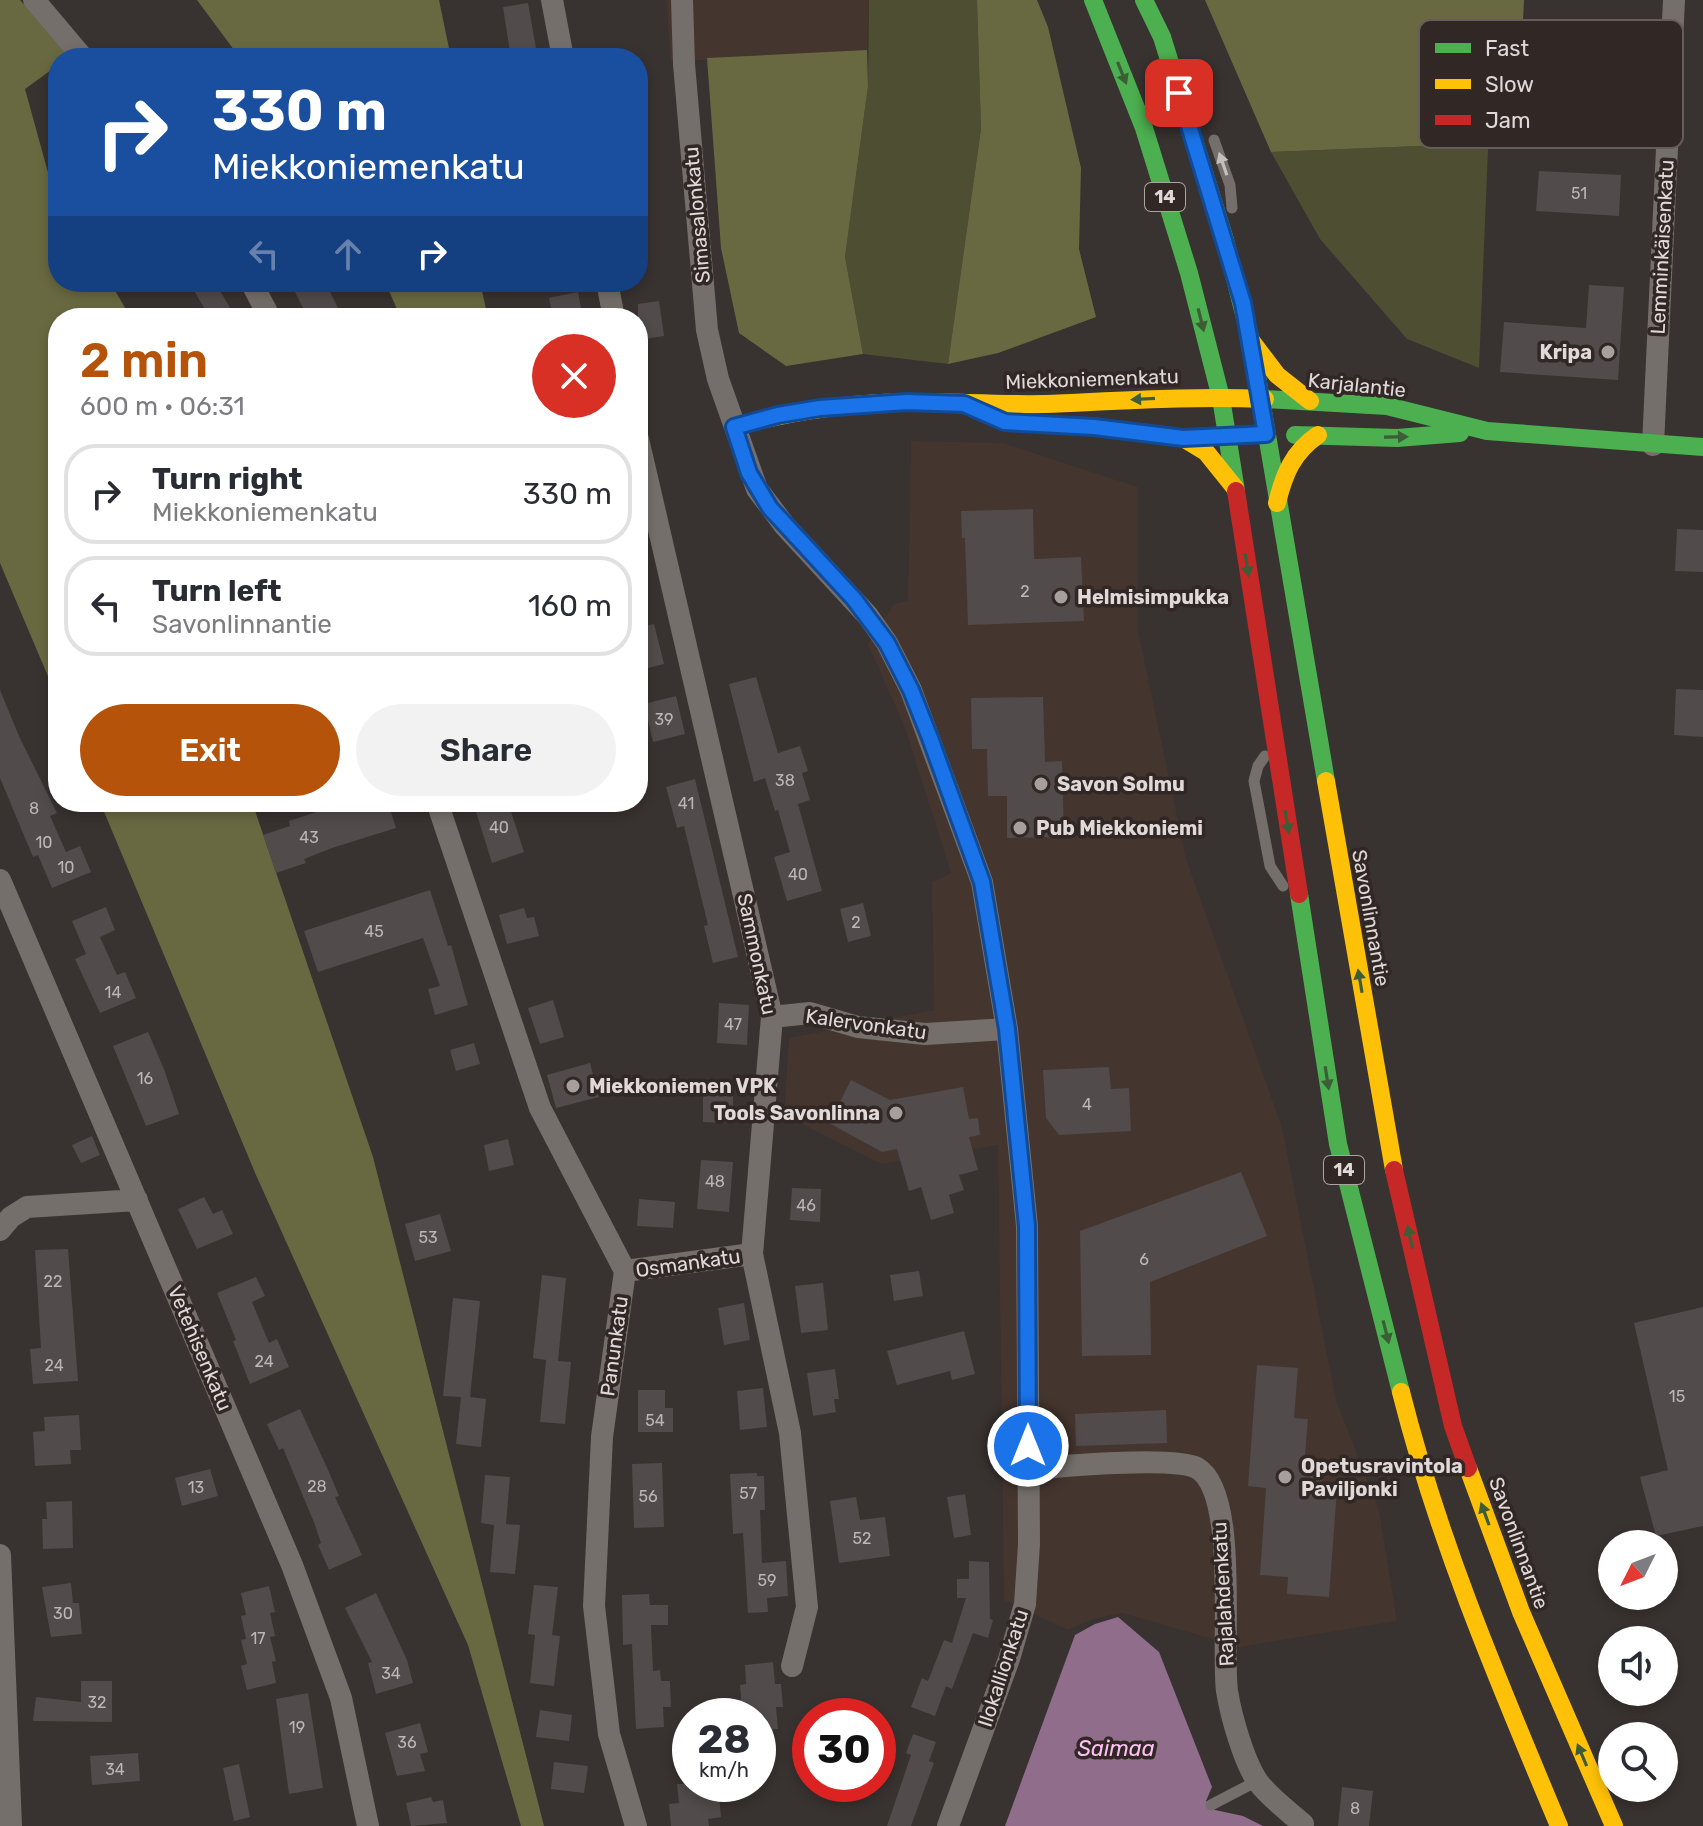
<!DOCTYPE html>
<meta charset="utf-8">
<style>
:root{--surface:#fff;--page:#f2f2f3;--text:#2b2b33;--muted:#7c7c81;--line:#e1e1e2;--accent:#b45309}
body{margin:0;font-family:Rubik,sans-serif;background:var(--page);color:var(--text);height:100vh;display:flex;flex-direction:column;font-size:30px;white-space:nowrap}
*{box-sizing:border-box;margin:0}
p{font-size:26px;color:var(--muted)}
.icon{flex:none;width:44px;height:44px;fill:none;stroke:currentColor;stroke-width:2;stroke-linecap:round;stroke-linejoin:round}
.map{position:relative;flex:1;overflow:hidden}
.details{position:absolute;left:48px;top:308px;width:600px;height:504px;display:flex;flex-direction:column;background:var(--surface);border-radius:32px;box-shadow:0 4px 12px #0003}
.details>*{flex:none}
.hud{position:absolute;left:48px;top:48px;width:600px;height:244px;border-radius:32px;box-shadow:0 4px 12px #0003;background:#1a4fa0;color:#fff;overflow:hidden}
.needle{width:52px;rotate:228deg}
.controls{position:absolute;left:1598px;top:1530px;display:grid;gap:16px}
.controls a{display:grid;place-items:center;width:80px;height:80px;border-radius:50%;background:var(--surface);box-shadow:0 4px 12px #0003;font-size:40px}
.speed{position:absolute;left:672px;top:1698px;display:flex;gap:16px;font-size:40px;font-weight:700;text-align:center}
.speed>*{display:grid;place-content:center;width:104px;height:104px;border-radius:50%;background:var(--surface);box-shadow:0 4px 12px #0003;line-height:1}
.speed small{font-size:20px;font-weight:400}
.speed .limit{border:12px solid #d22;background:#fff;color:#111}
.pin{position:absolute;display:grid;place-items:center;width:68px;height:68px;color:#fff;margin:-34px;border-radius:16px;box-shadow:0 4px 12px #0006}
.me{position:absolute;width:88px;margin:-44px;rotate:0deg;stroke-linejoin:round;filter:drop-shadow(0 0 6px #0008)}
.turn{display:flex;align-items:center;gap:28px;height:168px;padding:0 32px;font-size:36px}
.turn .icon{width:104px;height:104px;stroke-width:2.5}
.turn b{display:block;font-size:56px;line-height:68px}
.lanes{display:flex;align-items:center;height:76px;padding:0 32px;background:#0003;justify-content:center;gap:40px;direction:ltr}
.lanes .off{opacity:.35}
.round{display:grid;place-items:center;flex:none;width:84px;height:84px;border-radius:42px;background:var(--page)}
.headline{display:flex;align-items:center;justify-content:space-between;height:136px;padding:0 32px}
h1{font-size:48px;font-weight:600;line-height:60px;color:var(--accent)}
.primary-button{display:flex;gap:16px;margin-top:auto;padding:16px 32px}
.primary-button a{flex:1;height:92px;border-radius:48px;background:var(--accent);color:#fff;font-size:32px;font-weight:600;line-height:92px;text-align:center}
.primary-button a+a{background:var(--page);color:var(--text)}
ul{padding:0;list-style:none}
li{display:flex;align-items:center;gap:24px;height:100px;margin:0 16px 12px;padding:0 16px;border:4px solid var(--line);border-radius:32px}
li div{flex:1}
li b{display:block;font-size:30px}
li em{font-style:normal}
.map>svg:first-child{display:block}
.built{fill:#44352e}
.green{fill:#4e4e33}
.forest{fill:#696941}
.water{fill:#906e8b}
.building{fill:#514b4b}
.lines{fill:none;stroke-linecap:round;stroke-linejoin:round}
.lane{stroke:#746f6a;stroke-width:11}
.street{stroke:#746f6a;stroke-width:22}
.fast{stroke:#4caf50;stroke-width:18}
.slow{stroke:#ffc107;stroke-width:18}
.jam{stroke:#c62828;stroke-width:18}
.oneway{fill:#3c5d36}
.oneway2{fill:#c5bebc}
.route-casing{stroke:#114b97;stroke-width:20}
.route{stroke:#1a73e8;stroke-width:14}
.poi-dot{fill:#a59f9d;stroke:#312724;stroke-width:3}
.labels{text-anchor:middle;dominant-baseline:central;stroke-width:7;stroke-linejoin:round;paint-order:stroke}
.number-label{font-size:16px;fill:#bcb6b4}
.shield{fill:#312724;stroke:#aca4a1;stroke-width:2}
.shield-label{font-size:18px;font-weight:bold;fill:#e0d9d7}
.street-label{font-size:20px;fill:#e0d9d7;stroke:#312724}
.poi-label{font-size:20px;font-weight:bold;fill:#e0d9d7;stroke:#312724;text-anchor:start}
.water-label{font-size:22px;font-style:italic;fill:#fdc1f5;stroke:#312724}
.key{fill:#312724;stroke:#665c5a;stroke-width:2}
.key-label{font-size:22px;fill:#e0d9d7}
</style>
<div class="map">
<svg width="1703" height="1826" viewBox="0 0 1703 1826">
<rect width="100%" height="100%" fill="#383230"/>
<path class="built" d="M666,0H869L867,50L671,62Z
M911,441L1003,443L1138,487V630L1186,859L1282,1127L1336,1400L1379,1510L1397,1621L1240,1647L1122,1613L1093,1619L1068,1630L1004,1600L998,1145L882,1164L784,1115L789,1038L934,1010L932,882L951,873L905,728L868,644L894,604L908,601Z"/>
<path class="green" d="M869,0H977L981,129L948,364L863,354L845,257L868,86Z
M1517,142V149H1488L1479,368L1407,339L1320,239L1271,152Z"/>
<path class="forest" d="M0,0H20L68,57L58,58V65L25,89L49,176L58,192V282H110L131,318H58V700L0,563Z
M197,0H439L451,58H240Z
M977,0H1037L1048,27L1081,168L1079,249L1096,317L998,353L948,364L981,129Z
M1205,0H1524L1517,142L1271,152Z
M867,50L868,86L845,257L863,354L786,366L739,333L721,248L707,58Z
M385,282H480L488,318H401Z
M100,802H252L373,1157L544,1826H521L468,1645L256,1175Z"/>
<path class="water" d="M1118,1617L1159,1652L1212,1787L1206,1801L1215,1810L1243,1816L1263,1826H1005L1075,1635L1095,1624Z"/>
<path class="building" d="M528,3L536,48L510,52L503,7Z
M1539,171L1621,175L1619,216L1536,211Z
M189,282H215L236,318H210Z
M290,282H325L340,312L329,318H308Z
M1589,285L1624,287L1618,380L1500,372L1504,322L1586,328Z
M578,292L583,318H553L549,298Z
M659,301L664,336L638,340V304Z
M1033,509L1034,559L1081,557L1084,621L968,625L965,538H962L961,511Z
M1677,529L1703,530V572L1675,571Z
M654,624L664,664L640,670L638,628Z
M756,677L778,753L800,746L808,771L802,773L810,800L798,804L822,891L787,901L774,857L790,852L778,810L775,811L765,778L754,782L729,684Z
M1676,689L1703,690V737L1674,735Z
M0,690L19,736L57,813L50,816L66,852L80,846L91,872L52,888L38,855L33,857L0,778Z
M676,696L685,734L653,742L644,704Z
M1043,697L1045,762L1062,761L1064,837L1007,838V796H988L987,749H972L971,698Z
M695,779L738,957L713,963L704,926L708,925L684,826L677,828L666,787Z
M347,802H388L396,828L332,848L304,859L306,863L276,873L263,835L290,826L289,821Z
M473,802H508L524,852L492,863Z
M430,890L448,946L451,945L468,1005L435,1015L428,989L440,986L423,938L318,972L304,931Z
M863,903L871,936L848,942L840,909Z
M106,907L115,930L100,937L117,975L125,972L136,998L100,1013L75,959L86,954L72,921Z
M524,908L527,918L534,917L539,936L507,944L499,915Z
M553,1000L564,1037L540,1044L528,1008Z
M719,1003L749,1005L747,1045L717,1043Z
M148,1032L164,1069L179,1114L146,1126L113,1046Z
M474,1043L480,1064L456,1071L450,1050Z
M590,1063L599,1097L556,1108L547,1075Z
M1109,1067L1111,1089L1129,1088L1131,1131L1059,1135L1046,1118L1043,1070Z
M851,1080L890,1100L963,1087L969,1119L978,1118L980,1135L969,1137L978,1170L959,1175L964,1190L949,1195L954,1213L931,1220L921,1187L909,1191L897,1149L882,1152L829,1123Z
M703,1094H733V1123L703,1122Z
M92,1136L100,1155L81,1163L72,1145Z
M508,1139L514,1165L489,1171L484,1145Z
M701,1160L733,1162L729,1212L697,1209Z
M1241,1172L1267,1236L1150,1282L1151,1355L1082,1356L1080,1231Z
M792,1188L821,1189L820,1222L790,1220Z
M204,1197L213,1214L222,1210L233,1234L197,1249L178,1209Z
M639,1199L675,1202L673,1228L637,1226Z
M440,1214L451,1251L415,1261L405,1224Z
M68,1249L78,1381L33,1384L30,1349L41,1348L35,1250Z
M919,1271L923,1296L894,1301L890,1275Z
M542,1275L566,1278L558,1361L571,1362L565,1424L540,1422L546,1360L533,1358Z
M256,1277L265,1296L252,1302L269,1343L277,1339L289,1367L250,1384L233,1341L236,1340L217,1293Z
M823,1283L828,1330L801,1333L795,1286Z
M453,1298L480,1301L470,1397L486,1399L481,1447L456,1444L461,1397L443,1396Z
M744,1303L750,1340L724,1345L718,1308Z
M1703,1307V1526L1656,1536L1640,1477L1668,1470L1634,1323Z
M964,1331L975,1374L952,1380L950,1371L897,1385L887,1351Z
M1257,1365L1298,1368L1294,1418L1308,1419L1304,1466L1322,1467L1321,1487L1337,1489L1329,1597L1287,1594L1288,1577L1260,1575L1266,1488L1248,1486Z
M835,1369L839,1399H834L836,1412L813,1416L807,1373Z
M763,1388L767,1427L740,1430L737,1391Z
M638,1390H665V1408H673V1432H638Z
M300,1409L329,1472L339,1496L335,1497L362,1555L329,1570L318,1545L321,1543L315,1525L283,1448L279,1450L267,1424Z
M1166,1410L1167,1443L1076,1446L1075,1414Z
M79,1415L81,1450H70L71,1464L35,1466L33,1432L45,1431L44,1417Z
M662,1463L664,1527L634,1528L632,1464Z
M210,1469L218,1496L182,1506L175,1478Z
M757,1473V1476H764L765,1510H760L762,1563L786,1561L788,1596L767,1598L768,1612L748,1613L743,1533L733,1534L730,1474Z
M485,1475L510,1477L506,1524L520,1525L515,1574L490,1572L494,1525L481,1523Z
M965,1494L971,1535L954,1538L947,1497Z
M856,1497L860,1520L885,1517L890,1556L839,1563L830,1501Z
M72,1501L73,1548L43,1549L42,1519H47L46,1502Z
M969,1561L989,1562L990,1619L993,1620L988,1638L973,1633L952,1689L946,1686L935,1716L911,1707L922,1678L928,1681L944,1640L952,1643L966,1598H957V1579H969Z
M71,1583L73,1603H79L82,1634L51,1637L42,1587Z
M534,1585L558,1587L552,1635L560,1636L554,1686L530,1683L535,1635L528,1634Z
M269,1586L275,1612L270,1613L275,1636L270,1637L276,1661L272,1662L276,1683L247,1690L241,1666L247,1664L241,1640L246,1639L241,1616L246,1615L241,1593Z
M376,1593L407,1660L413,1683L376,1694L368,1663L372,1662L345,1608Z
M649,1594L650,1605H668V1625H651L653,1671L660,1670L661,1681H670L671,1707H663L664,1727L636,1729L632,1644L623,1645L622,1595Z
M773,1662L775,1684H781L783,1707H776L778,1729L758,1730V1716H748V1709L742,1710L740,1685L746,1684L745,1665Z
M81,1681H112V1722L33,1721L36,1697L81,1702Z
M308,1693L323,1788L289,1794L276,1699Z
M540,1710L572,1715L569,1741L536,1737Z
M420,1723L428,1752L420,1754L425,1771L397,1776L385,1733Z
M913,1734L936,1742L929,1761L934,1763L911,1826H887L911,1755L906,1753Z
M138,1753L140,1781L92,1785L90,1756Z
M554,1762L588,1766L584,1793L551,1789Z
M239,1764L250,1817L234,1821L223,1768Z
M677,1784H718L721,1817L708,1819L709,1826H671L669,1804L679,1803Z
M1342,1787L1373,1791L1369,1826H1338Z
M431,1797L433,1802L443,1800L447,1823L411,1826L406,1803Z"/>
<g class="lines">
<path class="lane" d="M1214,140L1230,185L1232,208
M1265,756L1258,766L1254,781L1270,866L1283,886
M1211,1805L1257,1781"/>
<path class="street" d="M34,0L83,58
M552,0L563,58
M682,0L684,64L707,330L718,379L757,489L785,526L868,616L887,643L911,690L982,882L1007,1029L1027,1226L1029,1544L1025,1604L1009,1659L948,1826
M251,282L270,318
M607,282L614,318
M638,439L772,1017L752,1254L790,1433L807,1607L792,1666
M1653,445L1674,0
M437,802L540,1108L625,1271L602,1437L594,1606L609,1734L636,1826
M0,880L292,1565L341,1698L368,1826
M772,1017L810,1013L858,1027L925,1034L1007,1029
M0,1230L11,1217L27,1207L137,1200
M625,1271L752,1254
M1029,1470C1058,1466 1174,1456 1197,1468C1239,1492 1221,1645 1227,1691C1231,1716 1244,1762 1258,1782C1270,1798 1288,1811 1303,1824
M0,1555L11,1826"/>
<path class="fast" d="M1093,0L1144,128L1189,273L1221,398L1236,491
M1144,0L1162,37L1225,240L1251,341L1326,781
M1265,399L1387,406L1487,431L1703,447
M1295,435L1397,438L1460,433
M1299,894L1338,1144L1401,1392"/>
<path class="slow" d="M1252,342L1277,375L1310,401
M734,427C791,411 850,403 910,402C955,402 1000,405 1045,404C1119,401 1191,396 1265,399
M1183,438L1206,452L1235,488
M1277,503C1284,474 1293,452 1318,435
M1326,781L1394,1170
M1401,1392C1439,1543 1499,1683 1559,1826
M1468,1468L1521,1612L1614,1826"/>
<path class="jam" d="M1020,423L1094,427L1183,438L1204,437
M1236,491L1299,894
M1394,1170L1453,1426L1468,1468"/>
</g>
<defs><path id="oneway-solid" d="M-6-.8H1V-3.2L6.5 0L1 3.2V.8H-6Z" transform="scale(2)"/></defs>
<g class="oneway">
<use href="#oneway-solid" transform="translate(1122 73) rotate(68)"/>
<use href="#oneway-solid" transform="translate(1201 320) rotate(76)"/>
<use href="#oneway-solid" transform="translate(1143 399) rotate(177)"/>
<use href="#oneway-solid" transform="translate(1396 437) rotate(-1)"/>
<use href="#oneway-solid" transform="translate(1247 565) rotate(81)"/>
<use href="#oneway-solid" transform="translate(1287 822) rotate(81)"/>
<use href="#oneway-solid" transform="translate(1360 981) rotate(-100)"/>
<use href="#oneway-solid" transform="translate(1327 1078) rotate(81)"/>
<use href="#oneway-solid" transform="translate(1410 1237) rotate(-103)"/>
<use href="#oneway-solid" transform="translate(1386 1332) rotate(76)"/>
<use href="#oneway-solid" transform="translate(1485 1514) rotate(-110)"/>
<use href="#oneway-solid" transform="translate(1582 1755) rotate(-113)"/>
</g>
<use class="oneway2" href="#oneway-solid" transform="translate(1223 164) rotate(-109)"/>
<g class="lines">
<g class="route-casing">
<path id="route" d="M1028,1446L1027,1226L1007,1029L982,882L930,738L911,690L887,643L854,599L770,508L749,473L734,427L778,415L820,408L907,402L964,404L1005,422L1094,427L1183,438L1266,434L1243,303L1179,93"/>
</g>
<use href="#route" class="route"/>
</g>
<g class="poi-dot">
<circle cx="1608" cy="352" r="8"/>
<circle cx="1061" cy="597" r="8"/>
<circle cx="1041" cy="784" r="8"/>
<circle cx="1020" cy="828" r="8"/>
<circle cx="573" cy="1086" r="8"/>
<circle cx="896" cy="1113" r="8"/>
<circle cx="1285" cy="1477" r="8"/>
</g>
<g class="labels">
<g class="number-label">
<text x="1579" y="193">51</text>
<text x="1025" y="591">2</text>
<text x="664" y="719">39</text>
<text x="785" y="780">38</text>
<text x="686" y="803">41</text>
<text x="34" y="808">8</text>
<text x="499" y="827">40</text>
<text x="309" y="837">43</text>
<text x="44" y="842">10</text>
<text x="66" y="867">10</text>
<text x="798" y="874">40</text>
<text x="856" y="922">2</text>
<text x="374" y="931">45</text>
<text x="113" y="992">14</text>
<text x="733" y="1024">47</text>
<text x="145" y="1078">16</text>
<text x="1087" y="1104">4</text>
<text x="715" y="1181">48</text>
<text x="806" y="1205">46</text>
<text x="428" y="1237">53</text>
<text x="1144" y="1259">6</text>
<text x="53" y="1281">22</text>
<text x="264" y="1361">24</text>
<text x="54" y="1365">24</text>
<text x="1677" y="1396">15</text>
<text x="655" y="1420">54</text>
<text x="317" y="1486">28</text>
<text x="196" y="1487">13</text>
<text x="748" y="1493">57</text>
<text x="648" y="1496">56</text>
<text x="862" y="1538">52</text>
<text x="767" y="1580">59</text>
<text x="63" y="1613">30</text>
<text x="258" y="1638">17</text>
<text x="391" y="1673">34</text>
<text x="97" y="1702">32</text>
<text x="297" y="1727">19</text>
<text x="407" y="1742">36</text>
<text x="115" y="1769">34</text>
<text x="1355" y="1808">8</text>
</g>
<g class="shield">
<rect x="1145" y="183" width="40" height="28" rx="6"/>
<rect x="1324" y="1156" width="40" height="28" rx="6"/>
</g>
<g class="shield-label">
<text x="1165" y="197">14</text>
<text x="1344" y="1170">14</text>
</g>
<g class="street-label">
<text transform="translate(697 215) rotate(-95)">Simasalonkatu</text>
<text transform="translate(1662 247) rotate(-87)">Lemminkäisenkatu</text>
<text transform="translate(1092 379) rotate(-2)">Miekkoniemenkatu</text>
<text transform="translate(1357 385) rotate(6)">Karjalantie</text>
<text transform="translate(1371 918) rotate(80)">Savonlinnantie</text>
<text transform="translate(757 954) rotate(78)">Sammonkatu</text>
<text transform="translate(866 1024) rotate(8)">Kalervonkatu</text>
<text transform="translate(688 1263) rotate(-8)">Osmankatu</text>
<text transform="translate(614 1346) rotate(-82)">Panunkatu</text>
<text transform="translate(200 1348) rotate(67)">Vetehisenkatu</text>
<text transform="translate(1519 1543) rotate(70)">Savonlinnantie</text>
<text transform="translate(1223 1594) rotate(-93)">Rajalahdenkatu</text>
<text transform="translate(1003 1668) rotate(-72)">Ilokallionkatu</text>
</g>
<g class="poi-label">
<text x="1592" y="352" text-anchor="end">Kripa</text>
<text x="1077" y="597">Helmisimpukka</text>
<text x="1057" y="784">Savon Solmu</text>
<text x="1036" y="828">Pub Miekkoniemi</text>
<text x="589" y="1086">Miekkoniemen VPK</text>
<text x="880" y="1113" text-anchor="end">Tools Savonlinna</text>
<text x="1301" y="1466">Opetusravintola<tspan x="1301" dy="23">Paviljonki</tspan></text>
</g>
<g class="water-label">
<text x="1116" y="1748">Saimaa</text>
</g>
</g>
<rect x="1419" y="20" width="264" height="128" rx="12" class="key"/>
<rect x="1435" y="43" width="36" height="10" fill="#4caf50"/>
<rect x="1435" y="79" width="36" height="10" fill="#ffc107"/>
<rect x="1435" y="115" width="36" height="10" fill="#c62828"/>
<g class="key-label">
<text x="1485" y="56">Fast</text>
<text x="1485" y="92">Slow</text>
<text x="1485" y="128">Jam</text>
</g>
</svg>
<div class="controls">
<a><svg class="needle" viewBox="-14 -14 28 28"><path d="M0-13l5 13h-10z" fill="#e53935"/><path d="M0 13l5-13h-10z" fill="#7c7c81"/></svg></a>
<a><svg class="icon" aria-label="sound" viewBox="0 0 24 24"><path d="M4 9h4l5-4v14l-5-4H4zM17 9q2 3 0 6"/></svg></a>
<a><svg class="icon" aria-label="search" viewBox="0 0 24 24"><circle cx="10" cy="10" r="6"/><path d="M15 15l6 6"/></svg></a>
</div>
<div class="speed"><div>28<small>km/h</small></div><div class="limit">30</div></div>
<div class="pin" style="left:1179px;top:93px;background:#d93025"><svg class="icon" aria-label="arrive" viewBox="0 0 24 24"><path d="M6 21V4h12l-3 4 3 4H6"/></svg></div>
<svg class="me" style="left:1028px;top:1446px" viewBox="-20 -20 40 40"><circle r="17" fill="#1a73e8" stroke="#fff" stroke-width="3"/><path d="M0-11L8 9 0 5-8 9z" fill="#fff"/></svg>
<div class="hud">
<div class="turn"><svg class="icon" aria-label="right" viewBox="0 0 24 24"><path d="M7 20v-9h11M14 6l5 5-5 5"/></svg><div><b>330 m</b>Miekkoniemenkatu</div></div>
<div class="lanes"><svg class="icon off" aria-label="left" viewBox="0 0 24 24"><path d="M17 20v-9H6M10 6l-5 5 5 5"/></svg><svg class="icon off" aria-label="ahead" viewBox="0 0 24 24"><path d="M12 20V5M6 11l6-6 6 6"/></svg><svg class="icon" aria-label="right" viewBox="0 0 24 24"><path d="M7 20v-9h11M14 6l5 5-5 5"/></svg></div>
</div>
<section class="details">
<div class="headline"><div><h1>2 min</h1><p>600 m · 06:31</p></div><a class="round" style="background:#d93025;color:#fff"><svg class="icon" aria-label="close" viewBox="0 0 24 24"><path d="M6 6l12 12M18 6L6 18"/></svg></a></div>
<ul>
<li><svg class="icon" aria-label="right" viewBox="0 0 24 24"><path d="M7 20v-9h11M14 6l5 5-5 5"/></svg><div><b>Turn right</b><p>Miekkoniemenkatu</p></div><em>330 m</em></li>
<li><svg class="icon" aria-label="left" viewBox="0 0 24 24"><path d="M17 20v-9H6M10 6l-5 5 5 5"/></svg><div><b>Turn left</b><p>Savonlinnantie</p></div><em>160 m</em></li>
</ul>
<div class="primary-button"><a>Exit</a><a>Share</a></div>
</section>
</div>
